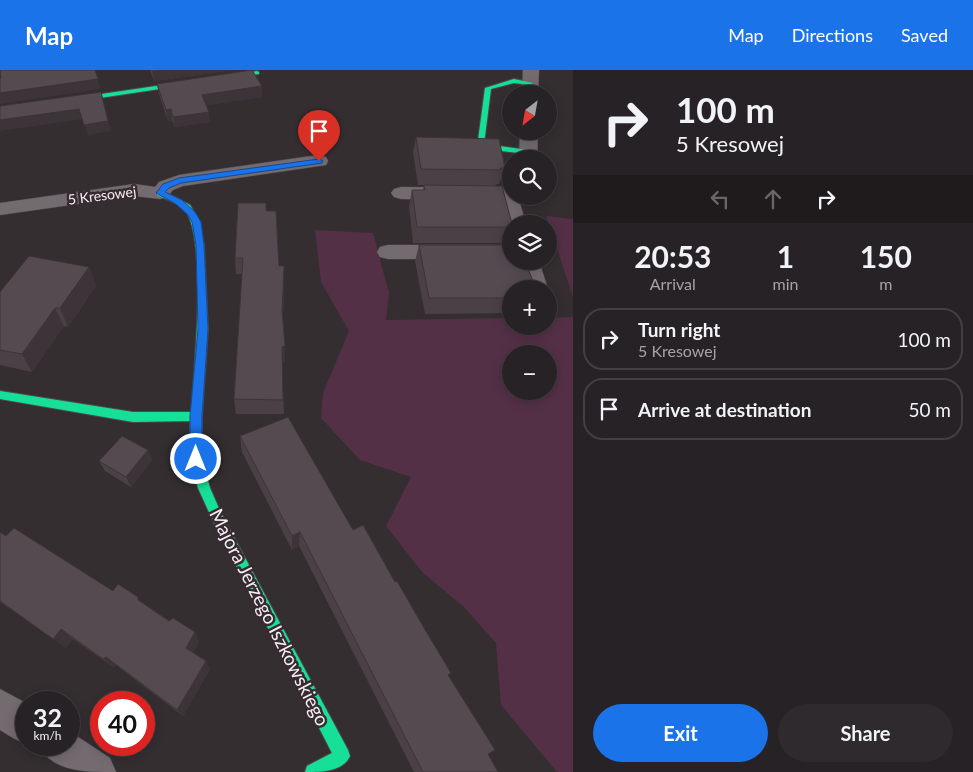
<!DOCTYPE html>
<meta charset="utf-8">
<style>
:root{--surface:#272225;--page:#2f2a2d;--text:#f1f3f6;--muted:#a4a4a7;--line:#433f42;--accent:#1a73e8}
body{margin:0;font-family:Lato,sans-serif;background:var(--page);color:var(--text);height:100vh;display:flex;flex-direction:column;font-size:19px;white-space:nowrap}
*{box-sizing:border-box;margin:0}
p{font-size:16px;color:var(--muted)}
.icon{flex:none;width:28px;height:28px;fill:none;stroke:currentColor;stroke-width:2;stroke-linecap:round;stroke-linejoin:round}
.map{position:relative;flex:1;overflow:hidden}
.details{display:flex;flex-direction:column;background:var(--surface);width:400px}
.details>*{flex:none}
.banner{background:#272225;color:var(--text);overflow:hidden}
.needle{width:32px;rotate:211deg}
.tools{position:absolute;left:502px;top:15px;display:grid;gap:10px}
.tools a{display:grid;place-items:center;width:55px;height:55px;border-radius:50%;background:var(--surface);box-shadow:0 2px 12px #0003,0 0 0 1px var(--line);font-size:25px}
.speed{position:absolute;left:15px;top:621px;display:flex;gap:10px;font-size:25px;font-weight:700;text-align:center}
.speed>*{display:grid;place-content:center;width:65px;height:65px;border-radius:50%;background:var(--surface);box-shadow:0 2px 12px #0003,0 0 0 1px var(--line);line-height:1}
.speed small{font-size:12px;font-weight:400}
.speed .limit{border:8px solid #d22;background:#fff;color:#111}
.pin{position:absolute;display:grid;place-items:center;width:42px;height:42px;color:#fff;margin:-51px -21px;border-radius:50% 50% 50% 0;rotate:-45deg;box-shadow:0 0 5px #0007}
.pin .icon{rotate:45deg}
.me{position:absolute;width:55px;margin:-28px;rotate:0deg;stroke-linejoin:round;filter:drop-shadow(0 0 4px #0008)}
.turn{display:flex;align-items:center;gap:18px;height:105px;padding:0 20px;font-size:22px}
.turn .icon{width:65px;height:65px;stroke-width:2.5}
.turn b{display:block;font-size:35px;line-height:42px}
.lanes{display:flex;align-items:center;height:48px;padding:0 20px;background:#0003;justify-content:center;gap:25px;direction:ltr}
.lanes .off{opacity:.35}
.eta{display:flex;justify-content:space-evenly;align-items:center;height:85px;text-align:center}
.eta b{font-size:30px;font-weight:700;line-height:35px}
.cta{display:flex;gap:10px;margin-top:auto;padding:10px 20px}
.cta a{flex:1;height:58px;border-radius:30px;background:var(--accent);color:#fff;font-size:20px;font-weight:700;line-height:58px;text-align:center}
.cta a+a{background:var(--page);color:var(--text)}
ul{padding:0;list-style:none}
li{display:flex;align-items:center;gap:15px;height:62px;margin:0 10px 8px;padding:0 10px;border:2px solid var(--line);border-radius:20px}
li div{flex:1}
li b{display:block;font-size:19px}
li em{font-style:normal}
header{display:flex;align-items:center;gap:30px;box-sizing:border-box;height:70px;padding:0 25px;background:var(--accent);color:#fff}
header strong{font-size:24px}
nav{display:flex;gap:28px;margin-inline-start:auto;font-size:18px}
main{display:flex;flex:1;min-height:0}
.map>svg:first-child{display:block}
.green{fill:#533046;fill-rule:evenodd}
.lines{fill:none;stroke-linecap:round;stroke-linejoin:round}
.street-casing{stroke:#4e4a4c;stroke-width:1}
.fast-casing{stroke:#4e4a4c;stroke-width:2}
.street{fill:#746b70;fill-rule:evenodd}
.fast{fill:#16e098;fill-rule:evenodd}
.wall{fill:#4a4046}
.shaded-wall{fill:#3c3439}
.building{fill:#564a51;stroke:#3c3439}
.route{fill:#1a73e8;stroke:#114b97}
.labels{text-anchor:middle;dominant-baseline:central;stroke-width:5;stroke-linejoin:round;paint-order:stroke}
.far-street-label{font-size:14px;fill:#f7eef3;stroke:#372b32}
.near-street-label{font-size:19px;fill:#f7eef3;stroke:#372b32}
</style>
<header>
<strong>Map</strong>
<nav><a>Map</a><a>Directions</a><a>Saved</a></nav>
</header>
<main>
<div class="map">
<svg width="573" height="702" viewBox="0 0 573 702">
<rect width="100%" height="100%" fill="#342e31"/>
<path class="green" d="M546,146L573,149V227L549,154Z
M315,160L373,163L389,223L386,250L511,248V256H549V248L573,247V702H557L501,635L496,573L464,537L422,502L386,456L411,407L360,390L321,348L323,323L349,261L321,212ZM511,284H549V321H511Z"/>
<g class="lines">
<g class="street-casing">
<path id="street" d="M523,0H539L538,24H522Z
M520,61H538L537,89H519Z
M319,85L326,87L328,91L326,95L183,116L173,120L167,127L160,129L134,126L0,145V133L134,114L155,117L159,112L179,105Z
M511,116V126H518L526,154H511V159L506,154L498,130L401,129L394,127L391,123L394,119L401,117L503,118Z
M388,175H511V189H388L380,187L377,182L380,177Z
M517,191H539L548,219H525Z
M0,619L26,633V674L13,668L0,660Z
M69,661L110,688L116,702C83,702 53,702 38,675H69Z"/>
</g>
<g class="fast-casing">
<path id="fast" d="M257,1L259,2V4L0,43V39Z
M514,9L533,13L530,15L514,13L491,19L484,74L528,80L532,82L528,84L477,78L485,18Z
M157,121H163L190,135L200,152L204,175L208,259L202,346V389L210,418L221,443L348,680L350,686C343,702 320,702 305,702L307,696L332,683L213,451L198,418L190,389V351L133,352L0,329V321L133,342H191C194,304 208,165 184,139C178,133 165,129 157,125Z"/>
</g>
<use href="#street" class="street"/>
<use href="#fast" class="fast"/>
</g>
<path class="wall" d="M150,0H233L154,11Z
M157,14L262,27L206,35L210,52L175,57L172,50L168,51L159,24Z
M416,67L505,98L499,114H496L495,116L511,154V161L507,173H413L409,136L412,120H423L424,115H418L413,82Z
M267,141L279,196L284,211L283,248L285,292H282L284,344H236L234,329L242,204H236L235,188Z
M419,175L511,219V243L425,244L415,191Z
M89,197L96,216L68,257L64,256L32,302L0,295V222Z
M240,366L353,460L395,512L448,605L488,684L498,702H414L299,476L292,480L242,382Z
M148,380L152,390L131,417L105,401L99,391Z
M0,462L6,466L113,521L143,533L169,551L195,562L199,572L193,583L210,599L183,646L116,595L113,597L73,569L66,578L0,532Z"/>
<path class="shaded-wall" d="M158,0H233L154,11L152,1Z
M98,9L100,19L0,34V23Z
M262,16V27L203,36L202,25Z
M79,39L82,49L0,61V50Z
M171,39L172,50L168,51L166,40Z
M209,42L210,52L175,57L173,47Z
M108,51L111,61L88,65L84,55Z
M284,196V211L282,256V241Z
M89,197L96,216L68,257L60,238Z
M55,238L64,256L32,302L22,284Z
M285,276V292H282V277Z
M148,380L152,390L131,417L126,407Z
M300,462L299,476L292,480V466Z
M61,559L73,569L66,578L53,569Z
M195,562L199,572L191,587L186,578Z
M106,587L116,595L113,597L103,589Z
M206,591L210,599L183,646L177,640Z"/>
<path class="building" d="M0,0H95L98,9L0,23V8H1Z
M252,0L262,16L202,25L209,42L173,47L171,39L166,40L157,14Z
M101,22L108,51L84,55L79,39L0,50V36Z
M416,67L499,69L505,98H500L501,100L421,99Z
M424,115L502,116L512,154L511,157H417L412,120H425Z
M238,133H266V141H276L279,196H284L282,241L285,276L282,277L283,330L234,329L243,188H235Z
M419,175H511V191H525L536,219H511V228H429Z
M29,186L89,197L60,238H55L22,284L0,280V222Z
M288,347L353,460L363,455L395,512L397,511L424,558L451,603L448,605L495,680L488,684L498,702H423L300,462L292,466L240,366Z
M122,366L148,380L126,407L99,391Z
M14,458L113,521L118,514L138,527V530L169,551L173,548L195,562L186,578L206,591L177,640L106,587L103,589L61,559L53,569L0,531V462L6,466Z"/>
<path class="route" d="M319,89L323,91L322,93L181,113L169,118L165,122L182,130L195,142L201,152L204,175L208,259L202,346V389L200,393H192L190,389V346L198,259L196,175L192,152L188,145L176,134L156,123L163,114L179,108Z"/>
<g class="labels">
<g class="far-street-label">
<text transform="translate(102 125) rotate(-7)">5 Kresowej</text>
</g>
<g class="near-street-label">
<text transform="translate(270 547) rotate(63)">Majora Jerzego Iszkowskiego</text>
</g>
</g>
</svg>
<div class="tools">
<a><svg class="needle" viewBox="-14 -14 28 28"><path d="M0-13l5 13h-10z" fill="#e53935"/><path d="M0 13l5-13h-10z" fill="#a4a4a7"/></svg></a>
<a><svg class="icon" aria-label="search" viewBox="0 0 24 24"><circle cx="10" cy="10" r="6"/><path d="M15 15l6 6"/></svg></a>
<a><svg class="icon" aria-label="layers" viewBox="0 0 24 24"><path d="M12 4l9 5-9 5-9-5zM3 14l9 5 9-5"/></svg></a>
<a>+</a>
<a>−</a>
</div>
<div class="speed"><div>32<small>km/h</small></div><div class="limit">40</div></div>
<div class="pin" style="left:319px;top:91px;background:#d93025"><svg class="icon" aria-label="arrive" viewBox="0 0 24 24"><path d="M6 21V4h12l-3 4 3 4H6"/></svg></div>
<svg class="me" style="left:196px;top:389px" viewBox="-20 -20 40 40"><circle r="17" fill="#1a73e8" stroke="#fff" stroke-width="3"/><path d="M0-11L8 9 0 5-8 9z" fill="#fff"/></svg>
</div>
<section class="details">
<div class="banner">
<div class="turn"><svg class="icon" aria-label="right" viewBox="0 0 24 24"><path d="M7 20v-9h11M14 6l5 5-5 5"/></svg><div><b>100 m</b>5 Kresowej</div></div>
<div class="lanes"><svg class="icon off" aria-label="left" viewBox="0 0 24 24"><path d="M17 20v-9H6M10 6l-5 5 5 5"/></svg><svg class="icon off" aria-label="ahead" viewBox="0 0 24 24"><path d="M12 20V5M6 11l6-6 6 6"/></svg><svg class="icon" aria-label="right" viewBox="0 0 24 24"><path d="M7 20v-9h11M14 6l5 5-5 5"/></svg></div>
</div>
<div class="eta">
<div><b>20:53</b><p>Arrival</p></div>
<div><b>1</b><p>min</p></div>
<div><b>150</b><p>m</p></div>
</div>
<ul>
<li><svg class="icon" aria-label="right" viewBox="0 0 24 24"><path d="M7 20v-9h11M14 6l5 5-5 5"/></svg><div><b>Turn right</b><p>5 Kresowej</p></div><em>100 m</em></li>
<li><svg class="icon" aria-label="arrive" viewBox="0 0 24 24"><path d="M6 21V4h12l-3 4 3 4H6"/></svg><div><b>Arrive at destination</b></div><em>50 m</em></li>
</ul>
<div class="cta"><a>Exit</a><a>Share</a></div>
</section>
</main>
